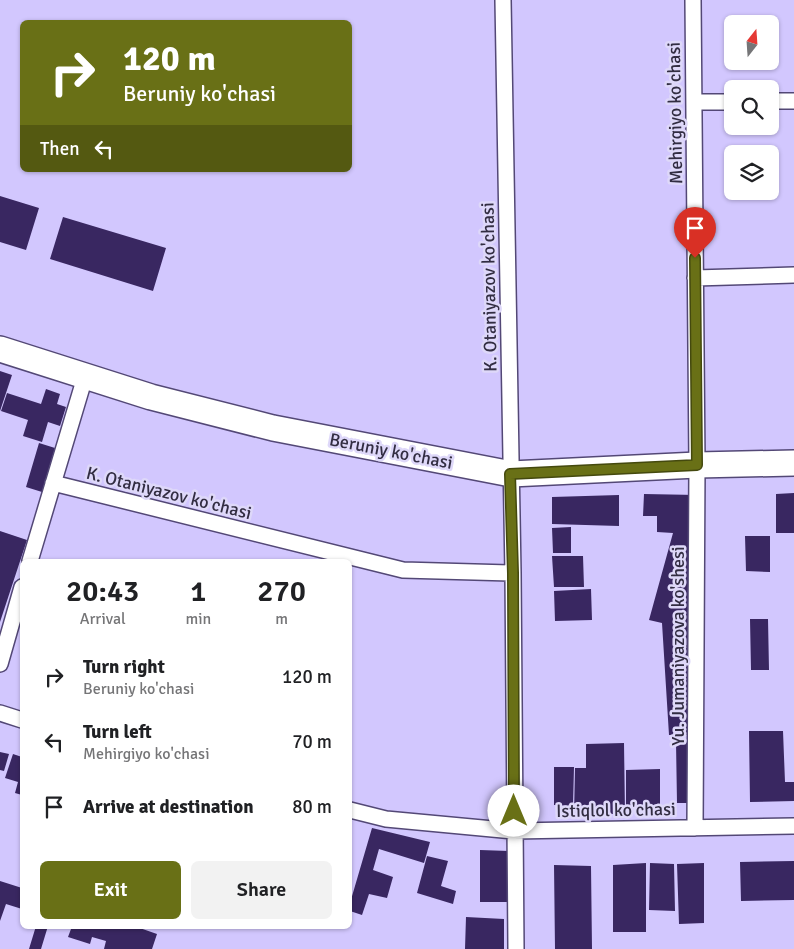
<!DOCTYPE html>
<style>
:root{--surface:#fff;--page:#f2f2f2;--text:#202124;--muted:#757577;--accent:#697016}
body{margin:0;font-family:Signika,sans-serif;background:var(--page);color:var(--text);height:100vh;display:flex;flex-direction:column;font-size:19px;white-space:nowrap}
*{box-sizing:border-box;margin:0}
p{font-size:16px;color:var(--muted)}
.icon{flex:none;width:28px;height:28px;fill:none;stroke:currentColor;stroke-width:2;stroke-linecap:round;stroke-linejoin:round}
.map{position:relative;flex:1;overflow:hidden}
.sheet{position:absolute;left:20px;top:559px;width:332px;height:370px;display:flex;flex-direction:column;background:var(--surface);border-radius:8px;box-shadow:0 1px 4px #0004}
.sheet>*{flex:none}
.hud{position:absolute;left:20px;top:20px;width:332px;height:152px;border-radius:8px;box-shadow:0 1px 4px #0004;background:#697016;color:#fff;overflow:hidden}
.needle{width:32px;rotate:17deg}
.tools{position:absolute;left:724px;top:15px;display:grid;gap:10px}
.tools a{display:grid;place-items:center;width:55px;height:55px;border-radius:8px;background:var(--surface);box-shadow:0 1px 4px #0004;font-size:25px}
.pin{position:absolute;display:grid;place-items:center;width:42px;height:42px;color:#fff;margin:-51px -21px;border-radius:50% 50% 50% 0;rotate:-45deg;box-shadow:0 0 5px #0007}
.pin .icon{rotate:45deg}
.me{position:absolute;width:55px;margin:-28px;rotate:0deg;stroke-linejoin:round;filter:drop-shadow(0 0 4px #0008)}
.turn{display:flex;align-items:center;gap:18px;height:105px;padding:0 20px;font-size:22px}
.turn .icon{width:65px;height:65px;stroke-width:2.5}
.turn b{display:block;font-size:35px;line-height:42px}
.then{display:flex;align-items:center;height:48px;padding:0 20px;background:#0003;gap:10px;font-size:19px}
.eta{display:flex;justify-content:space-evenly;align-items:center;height:85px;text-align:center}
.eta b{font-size:30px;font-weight:600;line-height:35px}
.primary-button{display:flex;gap:10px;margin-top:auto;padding:10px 20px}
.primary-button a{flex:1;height:58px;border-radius:8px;background:var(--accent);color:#fff;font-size:20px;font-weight:600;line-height:58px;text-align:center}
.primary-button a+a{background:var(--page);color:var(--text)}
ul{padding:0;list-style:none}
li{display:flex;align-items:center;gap:15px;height:65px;padding:0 20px}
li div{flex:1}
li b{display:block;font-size:19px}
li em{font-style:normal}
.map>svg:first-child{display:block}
.building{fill:#392761}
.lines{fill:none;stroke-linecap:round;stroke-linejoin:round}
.street-casing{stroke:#534876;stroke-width:18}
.primary-casing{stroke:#534876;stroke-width:28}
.street{stroke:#fff;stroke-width:15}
.primary{stroke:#fff;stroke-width:25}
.route-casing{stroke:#44490e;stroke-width:12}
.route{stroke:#697016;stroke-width:9}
.labels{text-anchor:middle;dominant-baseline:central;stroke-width:5;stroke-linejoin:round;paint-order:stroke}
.street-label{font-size:18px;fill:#322d42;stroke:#ded8f9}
</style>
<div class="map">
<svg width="794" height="949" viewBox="0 0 794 949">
<rect width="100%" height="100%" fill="#d2c7fe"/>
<path class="building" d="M0,196L39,208L26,250L0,242Z
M63,217L166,248L153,291L50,259Z
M0,371L12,375L0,411Z
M46,389L60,394L57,404L66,407L60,426L48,422L42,442L23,436L28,420L1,411L7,393L41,404Z
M39,443L55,448L42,492L26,487Z
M794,493V533H776V494Z
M644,494L697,495L696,735H669L662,623L649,620L673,533L657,532V516H643Z
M619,495V526L552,524V497Z
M571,527V553H553L552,528Z
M0,531L27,540L0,622Z
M745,536H770V572L746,571Z
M552,556H583L584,587H554Z
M591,589L592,620L555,621L554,591Z
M750,619H768L769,670H751Z
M749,731H783L785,782H794V801L750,802Z
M701,741L700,803H677L676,742Z
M624,743L625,814H574L575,768H586V744Z
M0,752L9,754L4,771L0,770Z
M13,754L22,757V795L15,793L18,782L5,778Z
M554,767H574L573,806L554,805Z
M660,769V807L626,808V770Z
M372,828L430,842L424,863L379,849L373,870L393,877L387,898L369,894L362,915L350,911V903Z
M480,850L509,851V902H480Z
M427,856L448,861L441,886L456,891L453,904L417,893Z
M794,861V900L741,901L740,862Z
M646,863V932H613V865Z
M650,863L674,864L675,911L649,910Z
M704,863V923L679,924L677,864Z
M554,865L591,866L592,949H555Z
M0,881L22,888V909L6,904L0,921Z
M466,917L504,919V949H465Z
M36,926H48L41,949H29Z
M65,926H134L157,934L152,949H104L106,941L92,937L90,944L68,937L71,929Z"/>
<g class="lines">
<g class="street-casing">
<path id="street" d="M503,0L513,573L516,949
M693,0L697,465L695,828
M770,101H794
M694,102H732
M695,278L794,275
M53,483L403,570L513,573
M30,561L85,377
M0,664L22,587
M0,713L22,720
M350,810L386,819L514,831L794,826"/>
</g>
<g class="primary-casing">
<path id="primary" d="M0,349L151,397L273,428L511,474L697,465L794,463"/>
</g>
<use href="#street" class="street"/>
<use href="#primary" class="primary"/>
</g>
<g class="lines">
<g class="route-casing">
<path id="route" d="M514,811L513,573L510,474L697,465L695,258"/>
</g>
<use href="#route" class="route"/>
</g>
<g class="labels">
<g class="street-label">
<text transform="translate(675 113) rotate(-91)">Mehirgiyo ko'chasi</text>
<text transform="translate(489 287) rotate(-91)">K. Otaniyazov ko'chasi</text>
<text transform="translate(391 451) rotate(11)">Beruniy ko'chasi</text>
<text transform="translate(169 493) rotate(14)">K. Otaniyazov ko'chasi</text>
<text transform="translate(678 646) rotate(-90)">Yu. Jumaniyazova ko'shesi</text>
<text transform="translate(616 810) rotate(-1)">Istiqlol ko'chasi</text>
</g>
</g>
</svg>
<div class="tools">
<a><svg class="needle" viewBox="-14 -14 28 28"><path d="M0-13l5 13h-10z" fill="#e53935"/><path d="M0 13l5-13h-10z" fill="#757577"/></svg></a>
<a><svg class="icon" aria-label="search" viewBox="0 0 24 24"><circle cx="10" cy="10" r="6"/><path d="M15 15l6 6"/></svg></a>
<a><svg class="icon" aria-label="layers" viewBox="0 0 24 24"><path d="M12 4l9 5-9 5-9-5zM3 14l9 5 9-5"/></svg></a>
</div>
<div class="pin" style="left:695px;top:258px;background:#d93025"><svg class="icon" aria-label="arrive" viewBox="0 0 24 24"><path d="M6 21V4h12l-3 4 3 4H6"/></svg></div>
<svg class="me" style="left:514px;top:811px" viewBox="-20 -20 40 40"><circle r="19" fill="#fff"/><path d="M0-13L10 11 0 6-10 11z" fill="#697016"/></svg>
<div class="hud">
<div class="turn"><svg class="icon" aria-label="right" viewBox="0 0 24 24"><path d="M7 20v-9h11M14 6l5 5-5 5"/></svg><div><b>120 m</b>Beruniy ko'chasi</div></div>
<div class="then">Then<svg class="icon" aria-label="left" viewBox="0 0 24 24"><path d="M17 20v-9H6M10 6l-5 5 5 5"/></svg></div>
</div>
<section class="sheet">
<div class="eta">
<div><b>20:43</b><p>Arrival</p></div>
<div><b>1</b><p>min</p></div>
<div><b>270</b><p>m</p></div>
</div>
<ul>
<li><svg class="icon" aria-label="right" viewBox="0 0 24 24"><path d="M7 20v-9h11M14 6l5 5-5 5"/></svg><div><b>Turn right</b><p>Beruniy ko'chasi</p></div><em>120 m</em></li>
<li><svg class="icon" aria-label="left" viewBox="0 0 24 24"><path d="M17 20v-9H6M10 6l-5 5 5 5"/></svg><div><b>Turn left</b><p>Mehirgiyo ko'chasi</p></div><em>70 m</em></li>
<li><svg class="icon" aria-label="arrive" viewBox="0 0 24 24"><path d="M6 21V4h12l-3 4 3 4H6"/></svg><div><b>Arrive at destination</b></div><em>80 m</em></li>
</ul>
<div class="primary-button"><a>Exit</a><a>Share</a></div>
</section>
</div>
